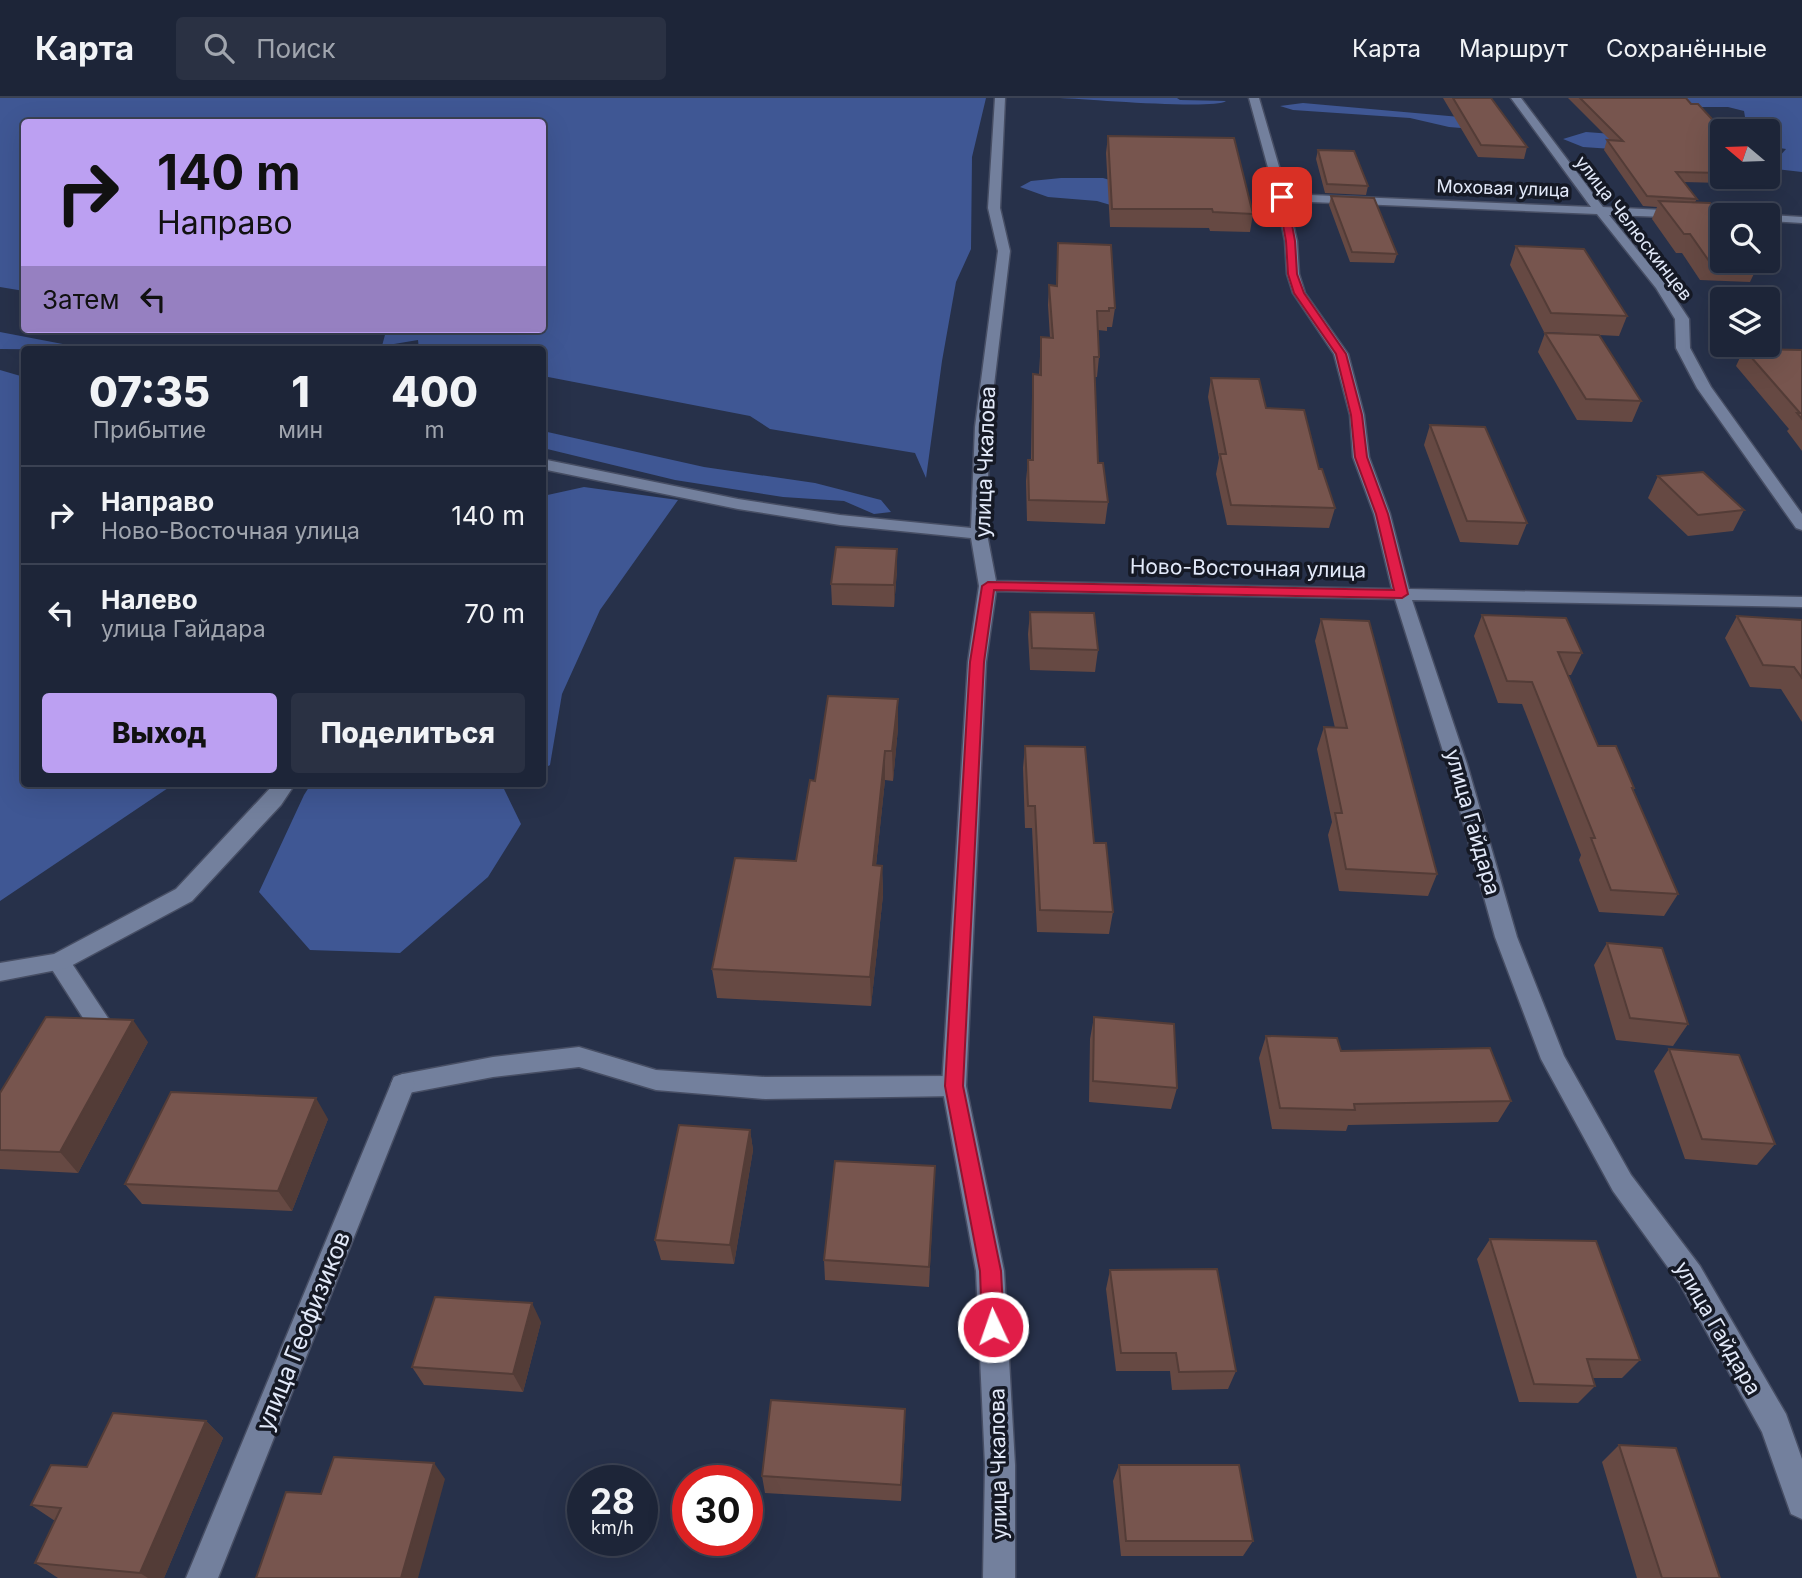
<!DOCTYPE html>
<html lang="ru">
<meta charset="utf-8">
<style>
:root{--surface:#1d2538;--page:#2a3143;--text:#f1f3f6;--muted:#a0a5ae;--line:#3b4253;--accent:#bca0f2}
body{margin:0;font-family:Inter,sans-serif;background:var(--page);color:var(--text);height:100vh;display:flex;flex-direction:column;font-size:26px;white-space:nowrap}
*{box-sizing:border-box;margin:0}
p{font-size:23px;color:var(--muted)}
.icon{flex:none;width:38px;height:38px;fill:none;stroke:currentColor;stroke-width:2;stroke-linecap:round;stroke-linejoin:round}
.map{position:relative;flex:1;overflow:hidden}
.sheet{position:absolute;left:21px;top:248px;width:525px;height:441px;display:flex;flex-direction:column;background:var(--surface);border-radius:7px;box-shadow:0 7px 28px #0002,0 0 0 2px var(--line)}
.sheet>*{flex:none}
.banner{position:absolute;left:21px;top:21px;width:525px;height:214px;border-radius:7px;box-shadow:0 7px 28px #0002,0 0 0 2px var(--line);background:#bca0f2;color:#111;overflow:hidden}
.needle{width:46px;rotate:289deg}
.controls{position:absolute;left:1710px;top:21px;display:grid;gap:14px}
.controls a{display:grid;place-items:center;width:70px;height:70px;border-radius:7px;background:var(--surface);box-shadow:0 7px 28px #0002,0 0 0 2px var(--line);font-size:35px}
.speed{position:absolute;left:567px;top:1367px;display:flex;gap:14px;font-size:35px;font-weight:700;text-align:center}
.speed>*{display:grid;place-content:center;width:91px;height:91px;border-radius:50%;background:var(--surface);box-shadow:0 7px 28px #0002,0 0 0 2px var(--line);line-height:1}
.speed small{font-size:18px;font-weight:400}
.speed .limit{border:10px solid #d22;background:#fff;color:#111}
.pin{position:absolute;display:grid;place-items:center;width:60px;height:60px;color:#fff;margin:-30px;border-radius:14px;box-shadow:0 4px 10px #0006}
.me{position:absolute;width:77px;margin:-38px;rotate:357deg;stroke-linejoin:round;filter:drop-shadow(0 0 5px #0008)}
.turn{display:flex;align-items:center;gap:24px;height:147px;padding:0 21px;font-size:32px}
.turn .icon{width:91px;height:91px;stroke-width:2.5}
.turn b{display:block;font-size:49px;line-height:60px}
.then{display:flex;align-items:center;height:66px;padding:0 21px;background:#0003;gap:14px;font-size:26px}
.eta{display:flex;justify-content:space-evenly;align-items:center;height:119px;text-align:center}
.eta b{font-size:42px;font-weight:800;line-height:49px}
.primary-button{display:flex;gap:14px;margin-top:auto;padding:14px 21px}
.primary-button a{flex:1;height:80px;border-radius:7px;background:var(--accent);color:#111;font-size:28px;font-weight:800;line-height:80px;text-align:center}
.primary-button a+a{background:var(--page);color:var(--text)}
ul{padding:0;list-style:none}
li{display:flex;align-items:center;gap:21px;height:98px;padding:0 21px;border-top:2px solid var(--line)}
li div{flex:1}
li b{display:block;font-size:26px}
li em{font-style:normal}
header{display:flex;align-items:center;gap:42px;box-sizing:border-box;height:98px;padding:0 35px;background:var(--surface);border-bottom:2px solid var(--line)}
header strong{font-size:33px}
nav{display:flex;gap:38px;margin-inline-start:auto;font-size:24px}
.search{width:490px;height:63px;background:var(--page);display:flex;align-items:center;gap:18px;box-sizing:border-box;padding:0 24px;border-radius:7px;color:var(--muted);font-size:26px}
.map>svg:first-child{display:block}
.green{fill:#3f5794}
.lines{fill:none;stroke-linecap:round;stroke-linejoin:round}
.lane-casing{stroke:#474e64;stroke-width:3}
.street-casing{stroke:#474e64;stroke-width:3}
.lane{fill:#73809d;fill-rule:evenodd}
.street{fill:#73809d;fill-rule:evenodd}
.wall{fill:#664943}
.shaded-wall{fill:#533c37}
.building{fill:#77554e;stroke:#533c37;stroke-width:2}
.route{fill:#e11d48;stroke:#92132f;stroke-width:2}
.labels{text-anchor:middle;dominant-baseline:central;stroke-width:7;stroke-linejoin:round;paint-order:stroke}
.far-street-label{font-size:18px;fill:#e2e9f9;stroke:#151925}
.street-label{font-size:21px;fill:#e2e9f9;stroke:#151925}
.near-street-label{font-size:24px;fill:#e2e9f9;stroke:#151925}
</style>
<header>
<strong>Карта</strong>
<div class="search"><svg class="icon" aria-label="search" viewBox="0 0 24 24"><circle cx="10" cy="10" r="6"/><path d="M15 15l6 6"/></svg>Поиск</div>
<nav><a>Карта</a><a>Маршрут</a><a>Сохранённые</a></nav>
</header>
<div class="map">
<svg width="1802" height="1480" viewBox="0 0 1802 1480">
<rect width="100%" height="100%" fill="#27314a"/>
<path class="green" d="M0,0H986L972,59L971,151L956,184L942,263L926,380L915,355L770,331L750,318L543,278L542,252H419L418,242L382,248L386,233L383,231H542V24H24V193L0,189Z
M1060,0H1177L1180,2L1226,3C1214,12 1085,1 1060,0Z
M1673,0H1802V74L1768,70V57L1779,59L1786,51L1768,48V33H1722L1731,26L1746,25L1744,13L1728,9H1696Z
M1303,5L1505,23L1486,32L1449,29L1410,20L1293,12L1280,8Z
M1722,33L1656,54L1583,49L1563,41L1586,34L1678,41Z
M1061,80H1103L1131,88L1124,111L1097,103L1048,99L1020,89L1031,83Z
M0,234L94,252L0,251Z
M0,272L24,279V686H174L0,803Z
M543,333L704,369L815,385L881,402L891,414L874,416L844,403L783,399L675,382L543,350Z
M584,389L678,402L600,512L562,596L550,667L543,671V398Z
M311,686H513L504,691L521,726L488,779L400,855L310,852L259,794L304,697Z"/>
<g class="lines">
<g class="lane-casing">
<path id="lane" d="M59,855L67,858L108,920L112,927L108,934L100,937L92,934L51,870L48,864L51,858Z
M579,949L656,972L765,979L954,978L963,981L966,988L963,995L954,998L765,1001L656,992L579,969L493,979L403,996L394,993L391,986L394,979L403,976L493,959Z"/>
</g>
<g class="street-casing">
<path id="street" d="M995,0H1005L1000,110L1010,153L989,329L987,436L996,483L1392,491L1374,416L1353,359L1350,317L1334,256L1293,195L1287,176L1285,143L1276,99L1249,0H1259L1287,96L1591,109L1511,0H1521L1603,109L1722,115L1727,117H1722V121L1609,117L1667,188L1689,221L1690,250L1711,289L1802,416V432L1796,430L1697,290L1676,250L1675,221L1656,190L1597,116L1288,103L1297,143L1299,176L1305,195L1348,256L1364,317L1369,359L1390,416L1409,491L1802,499V509L1412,502L1467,666L1517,839L1564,958L1631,1077L1700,1168L1786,1316L1802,1361V1421L1791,1416L1762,1334L1680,1186L1613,1093L1541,961L1495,839L1447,666L1395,501L996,493L986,564L966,988L1004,1173L1015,1367V1480H983L985,1367L976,1173L942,988L968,564L979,488L971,440L840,427L738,411L542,371V361L738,401L840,417L971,430L975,329L998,153L988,110Z
M1765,117H1768L1802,119V125L1768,123V117Z
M274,686H295L281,707L192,803L67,870L0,883V865L54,856L176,791Z
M403,976L412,979L415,986L218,1480H186L391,986L394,979Z"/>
</g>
<use href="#lane" class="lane"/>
<use href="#street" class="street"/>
</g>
<path class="wall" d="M1443,0H1491L1527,49L1524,61L1478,59Z
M1568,0H1686L1722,33V79H1761L1758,86L1684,84L1697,101L1695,104L1759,165L1750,184L1700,182L1682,155H1676L1652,121L1657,109L1643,108L1604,52L1607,42H1610Z
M1108,38L1253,116L1250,134L1210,133L1209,130L1110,129L1106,55Z
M1318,52L1368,88L1366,97L1325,95L1316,61Z
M1331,98L1397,156L1394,165L1350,164L1329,107Z
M1058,145L1115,210L1112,229H1107V233L1098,232L1099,259L1097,279H1094L1098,365L1108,404L1105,426L1027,423L1026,383L1028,362H1031L1032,297L1033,276L1039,277L1041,239L1050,240L1048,207L1049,187L1056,188Z
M1516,148L1627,218L1619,238L1599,237L1641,303L1632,324L1577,322L1538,254L1545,235H1566L1544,234L1510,167Z
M1744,251L1802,252V353L1787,333L1789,331L1736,268Z
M1211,280L1266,310L1319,371L1335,410L1329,430L1227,427L1216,376L1219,360L1208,299Z
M1430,327L1527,425L1518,447L1460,444L1424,347Z
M1658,378L1744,412L1733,433L1688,438L1648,400Z
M897,472L894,509L832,507L831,486Z
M1030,514L1098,552L1095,574L1030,572L1028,536Z
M1482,517L1582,555L1571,577H1568L1598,648L1634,690L1633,693L1678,796L1664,818L1599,814L1579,762L1581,757L1522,606L1498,605L1474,538Z
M1737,518L1802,522V624L1781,591L1750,589L1725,540Z
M1321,521L1437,776L1428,798L1339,793L1328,737L1332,724L1317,651L1324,629L1335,630L1315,543Z
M898,630L893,683L885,682L876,767L882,768L883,797L871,908L717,900L712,871L796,763L815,683Z
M1025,648L1094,745L1113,814L1109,836L1037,834L1032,730H1025L1023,670Z
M1607,845L1688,926L1673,948L1616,942L1594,867Z
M1094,919L1177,990L1171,1011L1089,1004L1090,941Z
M1266,938L1341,953L1511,1003L1498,1024L1348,1027L1346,1033L1272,1031L1259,960Z
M148,944L78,1075L0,1071V995Z
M1669,951L1775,1046L1757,1067L1685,1061L1654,973Z
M328,1021L292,1113L142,1106L125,1086Z
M750,1032L753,1052L734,1166L661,1162L655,1142Z
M935,1068L929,1189L825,1182L824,1162Z
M1490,1141L1640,1262L1622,1280H1592L1595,1288L1578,1305L1519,1304L1477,1161Z
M1110,1172L1236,1273L1228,1291L1172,1292L1170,1273H1116L1106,1191Z
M541,1224L523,1294L424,1287L412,1269Z
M206,1323L223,1340L164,1480H58L35,1465L55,1423L31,1407L87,1369Z
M905,1328L901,1403L765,1395L762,1378Z
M1619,1347L1720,1480H1637L1602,1364Z
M1119,1367L1253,1443L1243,1458H1121L1113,1383Z"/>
<path class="shaded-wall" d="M897,451V472L894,509V487Z
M898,601V630L893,683L892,653Z
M885,653V682L873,796V767Z
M882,768L883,797L871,908L870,879Z
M133,922L148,944L78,1075L60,1054Z
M316,1000L328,1021L292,1113L278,1093Z
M750,1032L753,1052L734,1166L730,1147Z
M532,1205L541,1224L523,1294L513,1276Z
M905,1311V1328L901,1403V1387Z
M206,1323L223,1340L164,1480H148L140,1475Z
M434,1365L445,1381L418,1480H401Z"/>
<path class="building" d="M1453,0H1491L1527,49L1481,47Z
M1580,0H1686L1691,6H1698L1723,33L1722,75L1676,74L1697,101L1647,98L1607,42L1623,43Z
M1108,38L1234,40L1253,116L1213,114L1212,111H1112Z
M1318,52L1354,53L1368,88L1327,86Z
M1331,98L1374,100L1397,156L1352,154Z
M1659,103L1710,105L1722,120V163H1757L1759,165L1709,163L1690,136H1684Z
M1058,145L1111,147L1115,210H1109V213H1097L1099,259H1094L1098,365H1103L1108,404L1029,402L1028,362H1033V276L1041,277V239L1053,240L1049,187L1057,188Z
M1516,148L1584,151L1627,218L1551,215Z
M1545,235L1599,237L1641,303L1586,301Z
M1744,251L1802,252V321L1797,315H1800Z
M1211,280L1259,281L1266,310L1304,312L1319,371H1322L1335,410L1231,407L1220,356H1226Z
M1430,327L1485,329L1527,425L1467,423Z
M1703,374L1744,412L1698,417L1658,378Z
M836,449L897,451L894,487L831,486Z
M1030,514L1094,515L1098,552L1032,550Z
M1482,517L1566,520L1582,555L1558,554L1598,648H1616L1634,690H1632L1678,796L1611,792L1591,740H1595L1532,584L1507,583Z
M1737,518L1802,522V580L1794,569L1763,567Z
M1321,521L1369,523L1437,776L1346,771L1335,715H1342L1324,629L1347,630Z
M828,598L898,601L892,653H885L873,767L882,768L870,879L712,871L735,760L796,763L810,682L815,683Z
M1025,648L1085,649L1094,745H1106L1113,814L1040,812L1035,708H1028Z
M1607,845L1662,850L1688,926L1630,920Z
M46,919L133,922L60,1054L0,1052V995Z
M1094,919L1174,926L1177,990L1093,983Z
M1266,938L1337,940L1341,953L1490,950L1511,1003L1354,1006L1355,1012L1280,1010Z
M1669,951L1739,957L1775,1046L1702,1041Z
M171,994L316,1000L278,1093L125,1086Z
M679,1027L750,1032L730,1147L655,1142Z
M835,1063L935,1068L929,1169L824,1162Z
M1490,1141L1596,1143L1640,1262L1587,1261L1595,1288L1534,1286Z
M1217,1171L1236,1273L1179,1274L1176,1255H1121L1110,1172Z
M435,1199L532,1205L513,1276L412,1269Z
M771,1302L905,1311L901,1387L762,1378Z
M113,1315L206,1323L140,1475L35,1465L61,1410L31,1407L51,1367L87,1369Z
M1619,1347L1676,1350L1720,1480H1662Z
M334,1359L434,1365L401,1480H256L286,1394L321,1396Z
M1119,1367H1239L1253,1443H1126Z"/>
<path class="route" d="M1282,96L1287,99L1295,143L1297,176L1304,195L1346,256L1362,317L1367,359L1388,416L1408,496L1402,500L994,492L984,564L963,988L1001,1173L1004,1229L1001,1236L993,1239L986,1236L982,1229L980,1173L945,988L970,564L982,488L988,484L1394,492L1376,416L1355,359L1351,317L1336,256L1294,195L1288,176L1286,143L1278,99Z"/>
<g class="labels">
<g class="far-street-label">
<text transform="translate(1503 90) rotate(2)">Моховая улица</text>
<text transform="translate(1634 130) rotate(52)">улица Челюскинцев</text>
</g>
<g class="street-label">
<text transform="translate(985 364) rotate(-88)">улица Чкалова</text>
<text transform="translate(1248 470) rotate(1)">Ново-Восточная улица</text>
<text transform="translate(1473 724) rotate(74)">улица Гайдара</text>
<text transform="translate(1718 1230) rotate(60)">улица Гайдара</text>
<text transform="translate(998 1366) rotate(-91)">улица Чкалова</text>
</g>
<g class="near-street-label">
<text transform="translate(303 1233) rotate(-68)">улица Геофизиков</text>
</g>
</g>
</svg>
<div class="controls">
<a><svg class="needle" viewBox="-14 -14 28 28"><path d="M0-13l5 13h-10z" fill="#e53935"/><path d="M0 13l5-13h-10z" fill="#a0a5ae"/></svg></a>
<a><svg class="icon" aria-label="search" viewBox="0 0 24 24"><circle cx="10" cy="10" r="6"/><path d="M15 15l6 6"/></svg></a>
<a><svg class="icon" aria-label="layers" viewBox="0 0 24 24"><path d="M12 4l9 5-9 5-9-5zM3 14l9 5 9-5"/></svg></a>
</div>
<div class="speed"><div>28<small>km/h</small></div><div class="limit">30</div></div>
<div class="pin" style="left:1282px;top:99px;background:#d93025"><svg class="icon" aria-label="arrive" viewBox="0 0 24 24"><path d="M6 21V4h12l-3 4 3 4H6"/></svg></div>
<svg class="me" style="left:993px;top:1229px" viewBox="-20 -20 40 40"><circle r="17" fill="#e11d48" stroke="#fff" stroke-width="3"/><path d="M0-11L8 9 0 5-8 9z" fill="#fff"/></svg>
<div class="banner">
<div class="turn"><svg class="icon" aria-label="right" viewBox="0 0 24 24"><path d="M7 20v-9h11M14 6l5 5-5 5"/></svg><div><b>140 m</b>Направо</div></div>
<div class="then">Затем<svg class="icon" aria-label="left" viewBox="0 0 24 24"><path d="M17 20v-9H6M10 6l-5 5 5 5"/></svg></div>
</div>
<section class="sheet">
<div class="eta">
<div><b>07:35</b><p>Прибытие</p></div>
<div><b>1</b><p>мин</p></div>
<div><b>400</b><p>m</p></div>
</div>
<ul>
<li><svg class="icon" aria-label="right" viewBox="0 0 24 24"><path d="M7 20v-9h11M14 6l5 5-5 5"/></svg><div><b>Направо</b><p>Ново-Восточная улица</p></div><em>140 m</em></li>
<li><svg class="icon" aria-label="left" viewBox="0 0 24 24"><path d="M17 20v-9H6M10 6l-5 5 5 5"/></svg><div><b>Налево</b><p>улица Гайдара</p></div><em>70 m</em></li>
</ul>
<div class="primary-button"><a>Выход</a><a>Поделиться</a></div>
</section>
</div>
